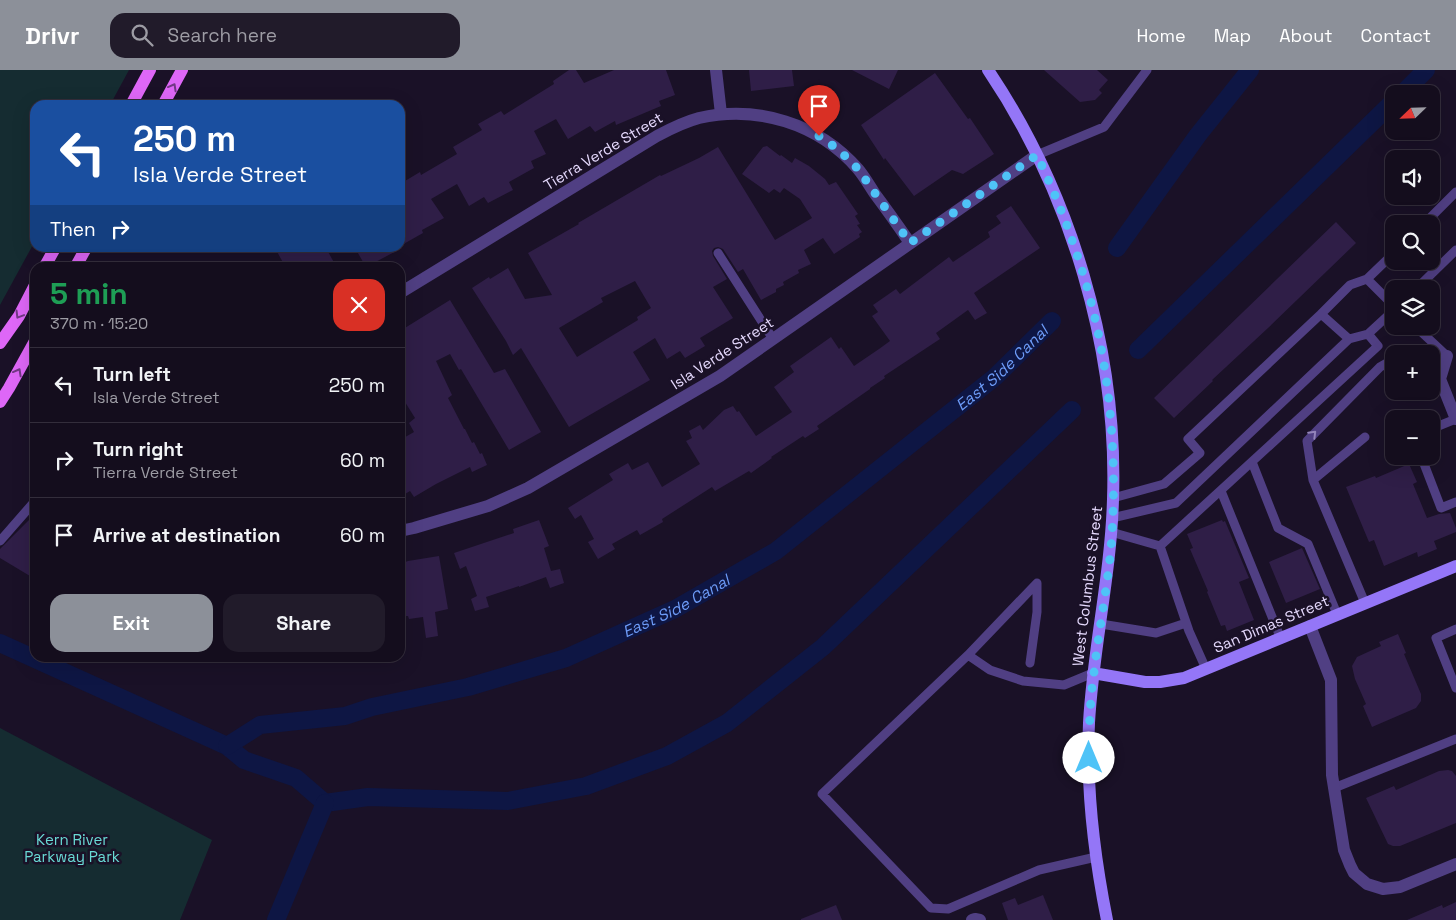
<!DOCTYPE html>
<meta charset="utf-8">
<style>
:root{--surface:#140d1d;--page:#211b2a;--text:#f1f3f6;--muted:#9d9ca4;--line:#332d3b;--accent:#8c9099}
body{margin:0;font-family:"Space Grotesk",sans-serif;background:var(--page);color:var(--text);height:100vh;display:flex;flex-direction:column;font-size:19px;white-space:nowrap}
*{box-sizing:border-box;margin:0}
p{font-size:16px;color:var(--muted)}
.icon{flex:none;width:28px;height:28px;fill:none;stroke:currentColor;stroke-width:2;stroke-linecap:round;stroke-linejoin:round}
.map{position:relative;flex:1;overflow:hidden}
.sheet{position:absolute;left:30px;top:192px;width:375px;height:400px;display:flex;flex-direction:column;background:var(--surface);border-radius:15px;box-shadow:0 5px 20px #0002,0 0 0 1px var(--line)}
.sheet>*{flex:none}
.guide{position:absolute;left:30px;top:30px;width:375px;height:152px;border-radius:15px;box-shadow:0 5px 20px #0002,0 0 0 1px var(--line);background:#1a4fa0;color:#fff;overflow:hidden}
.needle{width:32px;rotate:247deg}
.fabs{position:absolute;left:1385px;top:15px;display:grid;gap:10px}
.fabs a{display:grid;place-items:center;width:55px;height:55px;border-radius:10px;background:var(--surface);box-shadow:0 5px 20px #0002,0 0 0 1px var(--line);font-size:25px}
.pin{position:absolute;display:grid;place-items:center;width:42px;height:42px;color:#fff;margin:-51px -21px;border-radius:50% 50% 50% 0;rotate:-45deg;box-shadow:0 0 5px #0007}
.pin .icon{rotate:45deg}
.me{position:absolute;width:55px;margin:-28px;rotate:0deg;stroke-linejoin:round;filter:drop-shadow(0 0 4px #0008)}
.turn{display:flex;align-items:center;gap:18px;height:105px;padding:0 20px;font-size:22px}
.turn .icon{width:65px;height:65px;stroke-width:2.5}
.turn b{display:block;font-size:35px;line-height:42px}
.then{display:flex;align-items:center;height:48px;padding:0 20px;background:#0003;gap:10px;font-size:19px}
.round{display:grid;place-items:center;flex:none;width:52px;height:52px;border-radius:15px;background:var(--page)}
.headline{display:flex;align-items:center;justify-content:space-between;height:85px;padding:0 20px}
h1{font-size:30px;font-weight:700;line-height:38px;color:#1e9e55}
.action{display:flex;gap:10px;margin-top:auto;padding:10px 20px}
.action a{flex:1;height:58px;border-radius:15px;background:var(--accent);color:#fff;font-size:20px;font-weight:700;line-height:58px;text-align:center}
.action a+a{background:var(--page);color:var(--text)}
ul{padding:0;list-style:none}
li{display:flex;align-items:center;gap:15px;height:75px;padding:0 20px;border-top:1px solid var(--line)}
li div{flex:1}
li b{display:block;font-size:19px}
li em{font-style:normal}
header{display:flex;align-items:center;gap:30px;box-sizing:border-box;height:70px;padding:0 25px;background:var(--accent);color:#fff}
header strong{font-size:24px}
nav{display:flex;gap:28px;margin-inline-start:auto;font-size:18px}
.search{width:350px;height:45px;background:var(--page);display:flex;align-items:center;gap:12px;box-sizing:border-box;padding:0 18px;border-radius:15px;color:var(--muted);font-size:19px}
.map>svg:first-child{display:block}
.green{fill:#152c31}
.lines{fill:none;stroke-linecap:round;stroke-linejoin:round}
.canal{stroke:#0e1644;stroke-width:18}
.building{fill:#2f1e47;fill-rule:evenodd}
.lane{stroke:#503f83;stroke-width:9}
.street{stroke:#503f83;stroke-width:12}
.secondary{stroke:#9476f7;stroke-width:12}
.primary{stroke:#de67f7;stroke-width:12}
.oneway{stroke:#723885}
.oneway2{stroke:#9384ba}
.route{stroke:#4fc3f7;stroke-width:9;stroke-dasharray:0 16.2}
.labels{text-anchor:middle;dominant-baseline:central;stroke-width:5;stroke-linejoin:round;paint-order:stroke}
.street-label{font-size:15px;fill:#e5d9fd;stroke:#1a1127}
.park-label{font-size:15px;fill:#69dad5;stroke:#1a1127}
.water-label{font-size:16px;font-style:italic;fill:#6d9bf7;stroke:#1a1127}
</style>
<header>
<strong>Drivr</strong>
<div class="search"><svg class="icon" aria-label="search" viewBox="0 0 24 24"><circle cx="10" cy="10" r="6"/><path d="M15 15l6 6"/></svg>Search here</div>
<nav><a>Home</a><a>Map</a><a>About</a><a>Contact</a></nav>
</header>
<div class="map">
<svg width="1456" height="850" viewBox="0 0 1456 850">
<rect width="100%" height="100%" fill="#1a1127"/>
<path class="green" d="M0,0H129L110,35H35V171L0,235Z
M0,658L212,770L180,850H0Z"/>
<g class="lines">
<g class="canal">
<path d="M1402,24L1426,0"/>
<path d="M1117,178L1198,65L1250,0"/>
<path d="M1138,280L1394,31"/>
<path d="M0,573L227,676L244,690L296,708L325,733"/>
<path id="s1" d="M227,676L260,655L345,646L372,637L468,617L566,588L675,539L776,481L995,307L1052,251"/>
<path d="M325,733L368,727L508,731L586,716L667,686L727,653L823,577L1072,340"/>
<path d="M276,850L325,733"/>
</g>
</g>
<path class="building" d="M569,0H576L584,13L614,0H666L675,25L659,31L661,36L616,55L615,51L595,62L590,56L568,69L556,49L534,61L546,84L531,91L534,98L509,112L513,120L488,133L484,127L469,136L457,114L431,129L444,148L422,160L423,163L400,176V114L420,102L421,105L457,84L453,77L482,60L478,54L501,41L504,45L554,14L553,11Z
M749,0H792L794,16L751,21Z
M852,0H898L889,19Z
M1044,0H1097L1108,10L1099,20L1102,23L1095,30L1080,32Z
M935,3L968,49L970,48L994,84L963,104L952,100L914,126L885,88L884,90L861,55Z
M767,76L780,86L781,85L792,93L795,88L809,96L825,109L829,115L836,112L858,144L855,146L860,154L857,155L862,162L859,164L860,167L834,184L823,168L804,180L811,194L798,200L799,203L783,212L784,215L776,219V222L761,230L743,199L738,202L723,179L718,177L714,178L712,181L713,186L727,209L713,217L733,248L700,268L705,276L685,288L680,281L667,289L655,268L633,282L650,310L569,357L521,278L513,285L506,271L472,218L489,207L490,209L508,198L525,229L552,225L528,183L579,154L578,153L660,105L661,106L699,88L718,77L775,170L812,148L800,129L784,118L780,123L774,119L769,123L742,104L763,77ZM635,211L651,238L637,247L638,250L577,287L559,258L603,232L601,228Z
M1011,136L1040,178L974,223L987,243L975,250L968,240L936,263L940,269L884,306L885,308L870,318V319L817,356L819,359L805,368L803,366L771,387L772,388L751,403L749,401L715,421L712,417L662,449L663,452L640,465L637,460L612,474L615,479L598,489L588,472L594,469L581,445L575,449L568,438L613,410L609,404L628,393L632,400L648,392L662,417L700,394L686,371L692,368L689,361L700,355L703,360L724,340L733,336L737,342L739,341L756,366L792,342L774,317L794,302L790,296L831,267L839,279L841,277L854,296L879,279L890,271L872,246L878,242L873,235L896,219L900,224L949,187L953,192L990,167L988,162L1001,153L996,146Z
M1336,152L1356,173L1268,258L1212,310L1213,311L1174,348L1154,328Z
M275,178H326L337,198H286Z
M355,178H402L366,197Z
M450,230L494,303L505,299L541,362L509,380L461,299L459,300L450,284L436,291L452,325L448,328L464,359H465L472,373L474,372L480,384L482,383L487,395L472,402L470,397L436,414L414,427L410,421L400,427V370L414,362L409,353L415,348L400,324V261Z
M1409,394L1417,412L1413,414L1427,448L1439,444L1450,443L1456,458V462L1434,471L1437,479L1418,487L1417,482L1384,496L1374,470L1369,472L1346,417L1375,406L1376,408Z
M35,444V509L0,488V479Z
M539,450L549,476L544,478L551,501L560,499L564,513L550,518L546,507L519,517V516L486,527L489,537L475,541L471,529L477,526L466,496L460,499L454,483L514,463L513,459Z
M1222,450L1223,452L1225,451L1249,508L1239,512L1254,550L1227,561L1225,555L1221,556L1207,522L1208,521L1190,479L1193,478L1187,464Z
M1302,478L1320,519L1286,533L1269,492Z
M439,486L448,539L435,542L438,566L426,568L423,547L409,549L408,546H406L400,510V494L408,491Z
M1398,564L1406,583L1404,584L1421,624V631L1416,638L1372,657L1363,636L1366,634L1355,609L1352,596L1357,587L1381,576L1379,572Z
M1448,700L1452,701L1456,706V753L1400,776H1393L1388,774L1366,728L1394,716L1396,720L1439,701Z
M1043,825L1053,850H1008L1002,833L1015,828L1018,835Z
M1456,832V850H1407L1442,835L1443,838Z
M836,835L842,850H801V849Z"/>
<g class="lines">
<path class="lane" d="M1037,85L1104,57L1147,0
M1424,154L1456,122
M718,183L773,269
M1394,183L1367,209L1394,236
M1416,219L1456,180
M1321,244L1350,215L1367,209
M1415,256L1447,286
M1431,293L1444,295
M1431,359L1456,349
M1421,386L1441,438L1456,432
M1252,392L1278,458L1308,474L1337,544
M1313,410L1365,367
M1221,421L1281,569
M1113,428L1164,414L1200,383L1188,369L1321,244L1349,269
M1112,448L1176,433L1349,269L1368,264
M1111,462L1160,476
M0,471L35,431
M1365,533L1313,410L1307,371L1380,297L1394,289
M1101,554L1156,563L1186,553
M1456,559L1436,568L1456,618
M968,585L1037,513V542L1030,593
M1206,599L1189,561L1160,476L1378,276L1368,264L1394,240
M1093,603L1064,615L1023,611L990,600L968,585L822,724L931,838L948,839L1039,800L1096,787
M1334,718L1456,669"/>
<path class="street" d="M716,0L721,44
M400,223L657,66C670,59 684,52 699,48C757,35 818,53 858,99C864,106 869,115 875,124C887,140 899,157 910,173
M1447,286L1440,309L1456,349
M400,461L414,458L488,436L528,418L720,306L1037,85
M1310,556L1331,610L1332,705L1344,780L1350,795L1354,803L1367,814L1383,819L1400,817L1456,794
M972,850L975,849L980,850"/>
<path class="secondary" d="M988,0C1071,123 1118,280 1113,429C1111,505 1093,578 1089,653C1086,719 1094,785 1107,850
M1093,603L1145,612H1160L1184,608L1456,496"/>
<path class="primary" d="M131,35L150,0
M163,35L182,0
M44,198L55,178
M75,198L86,178
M0,273L19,246L35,215
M0,332L9,318L35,271"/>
</g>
<defs><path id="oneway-chevron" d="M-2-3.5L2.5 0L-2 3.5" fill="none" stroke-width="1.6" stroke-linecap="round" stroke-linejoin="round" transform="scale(1.25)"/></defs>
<g class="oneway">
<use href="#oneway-chevron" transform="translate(173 17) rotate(-61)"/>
<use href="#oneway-chevron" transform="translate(19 245) rotate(121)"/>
<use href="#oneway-chevron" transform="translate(18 302) rotate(-61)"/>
</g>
<use class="oneway2" href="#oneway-chevron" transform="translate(1313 364) rotate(-45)"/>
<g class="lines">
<path class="route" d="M819,66L839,80L858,99L910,173L1037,85C1051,115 1064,145 1074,176C1108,272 1119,377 1111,478C1107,519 1099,560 1094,602C1090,630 1089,659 1089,688"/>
</g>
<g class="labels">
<g class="street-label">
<text transform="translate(603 81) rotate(-31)">Tierra Verde Street</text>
<text transform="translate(722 283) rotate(-33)">Isla Verde Street</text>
<text transform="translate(1087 516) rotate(-83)">West Columbus Street</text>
<text transform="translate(1271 554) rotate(-23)">San Dimas Street</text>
</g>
<g class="park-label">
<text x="72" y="769">Kern River<tspan x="72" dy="17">Parkway Park</tspan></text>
</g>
<g class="water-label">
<text stroke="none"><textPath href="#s1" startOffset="880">East Side Canal</textPath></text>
<text stroke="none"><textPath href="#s1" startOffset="475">East Side Canal</textPath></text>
</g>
</g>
</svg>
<div class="fabs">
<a><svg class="needle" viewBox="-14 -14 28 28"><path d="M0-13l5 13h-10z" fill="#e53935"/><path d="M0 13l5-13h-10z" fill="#9d9ca4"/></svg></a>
<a><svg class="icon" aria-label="sound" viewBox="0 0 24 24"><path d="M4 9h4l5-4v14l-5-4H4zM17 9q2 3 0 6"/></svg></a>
<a><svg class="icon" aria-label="search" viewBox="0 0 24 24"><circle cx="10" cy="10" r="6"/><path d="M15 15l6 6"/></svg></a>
<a><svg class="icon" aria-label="layers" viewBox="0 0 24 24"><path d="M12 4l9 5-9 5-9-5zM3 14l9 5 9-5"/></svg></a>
<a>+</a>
<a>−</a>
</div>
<div class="pin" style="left:819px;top:66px;background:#d93025"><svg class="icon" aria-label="arrive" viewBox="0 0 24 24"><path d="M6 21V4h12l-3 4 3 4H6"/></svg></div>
<svg class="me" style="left:1089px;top:688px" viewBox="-20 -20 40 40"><circle r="19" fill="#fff"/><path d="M0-13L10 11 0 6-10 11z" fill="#4fc3f7"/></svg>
<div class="guide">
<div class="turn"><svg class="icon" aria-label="left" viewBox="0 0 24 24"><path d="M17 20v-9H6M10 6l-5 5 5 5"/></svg><div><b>250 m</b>Isla Verde Street</div></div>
<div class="then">Then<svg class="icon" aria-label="right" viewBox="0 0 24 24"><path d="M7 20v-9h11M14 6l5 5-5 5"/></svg></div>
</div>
<section class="sheet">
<div class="headline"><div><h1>5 min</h1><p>370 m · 15:20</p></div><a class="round" style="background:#d93025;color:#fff"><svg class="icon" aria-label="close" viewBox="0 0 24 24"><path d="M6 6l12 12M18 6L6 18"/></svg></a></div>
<ul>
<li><svg class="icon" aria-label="left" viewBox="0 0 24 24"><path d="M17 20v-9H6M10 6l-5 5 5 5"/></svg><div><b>Turn left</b><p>Isla Verde Street</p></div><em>250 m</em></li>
<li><svg class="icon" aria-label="right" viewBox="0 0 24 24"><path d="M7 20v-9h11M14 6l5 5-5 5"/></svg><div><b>Turn right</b><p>Tierra Verde Street</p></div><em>60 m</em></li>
<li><svg class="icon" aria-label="arrive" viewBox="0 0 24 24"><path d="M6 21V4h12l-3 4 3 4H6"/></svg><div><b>Arrive at destination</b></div><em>60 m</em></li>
</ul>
<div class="action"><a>Exit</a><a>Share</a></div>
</section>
</div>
